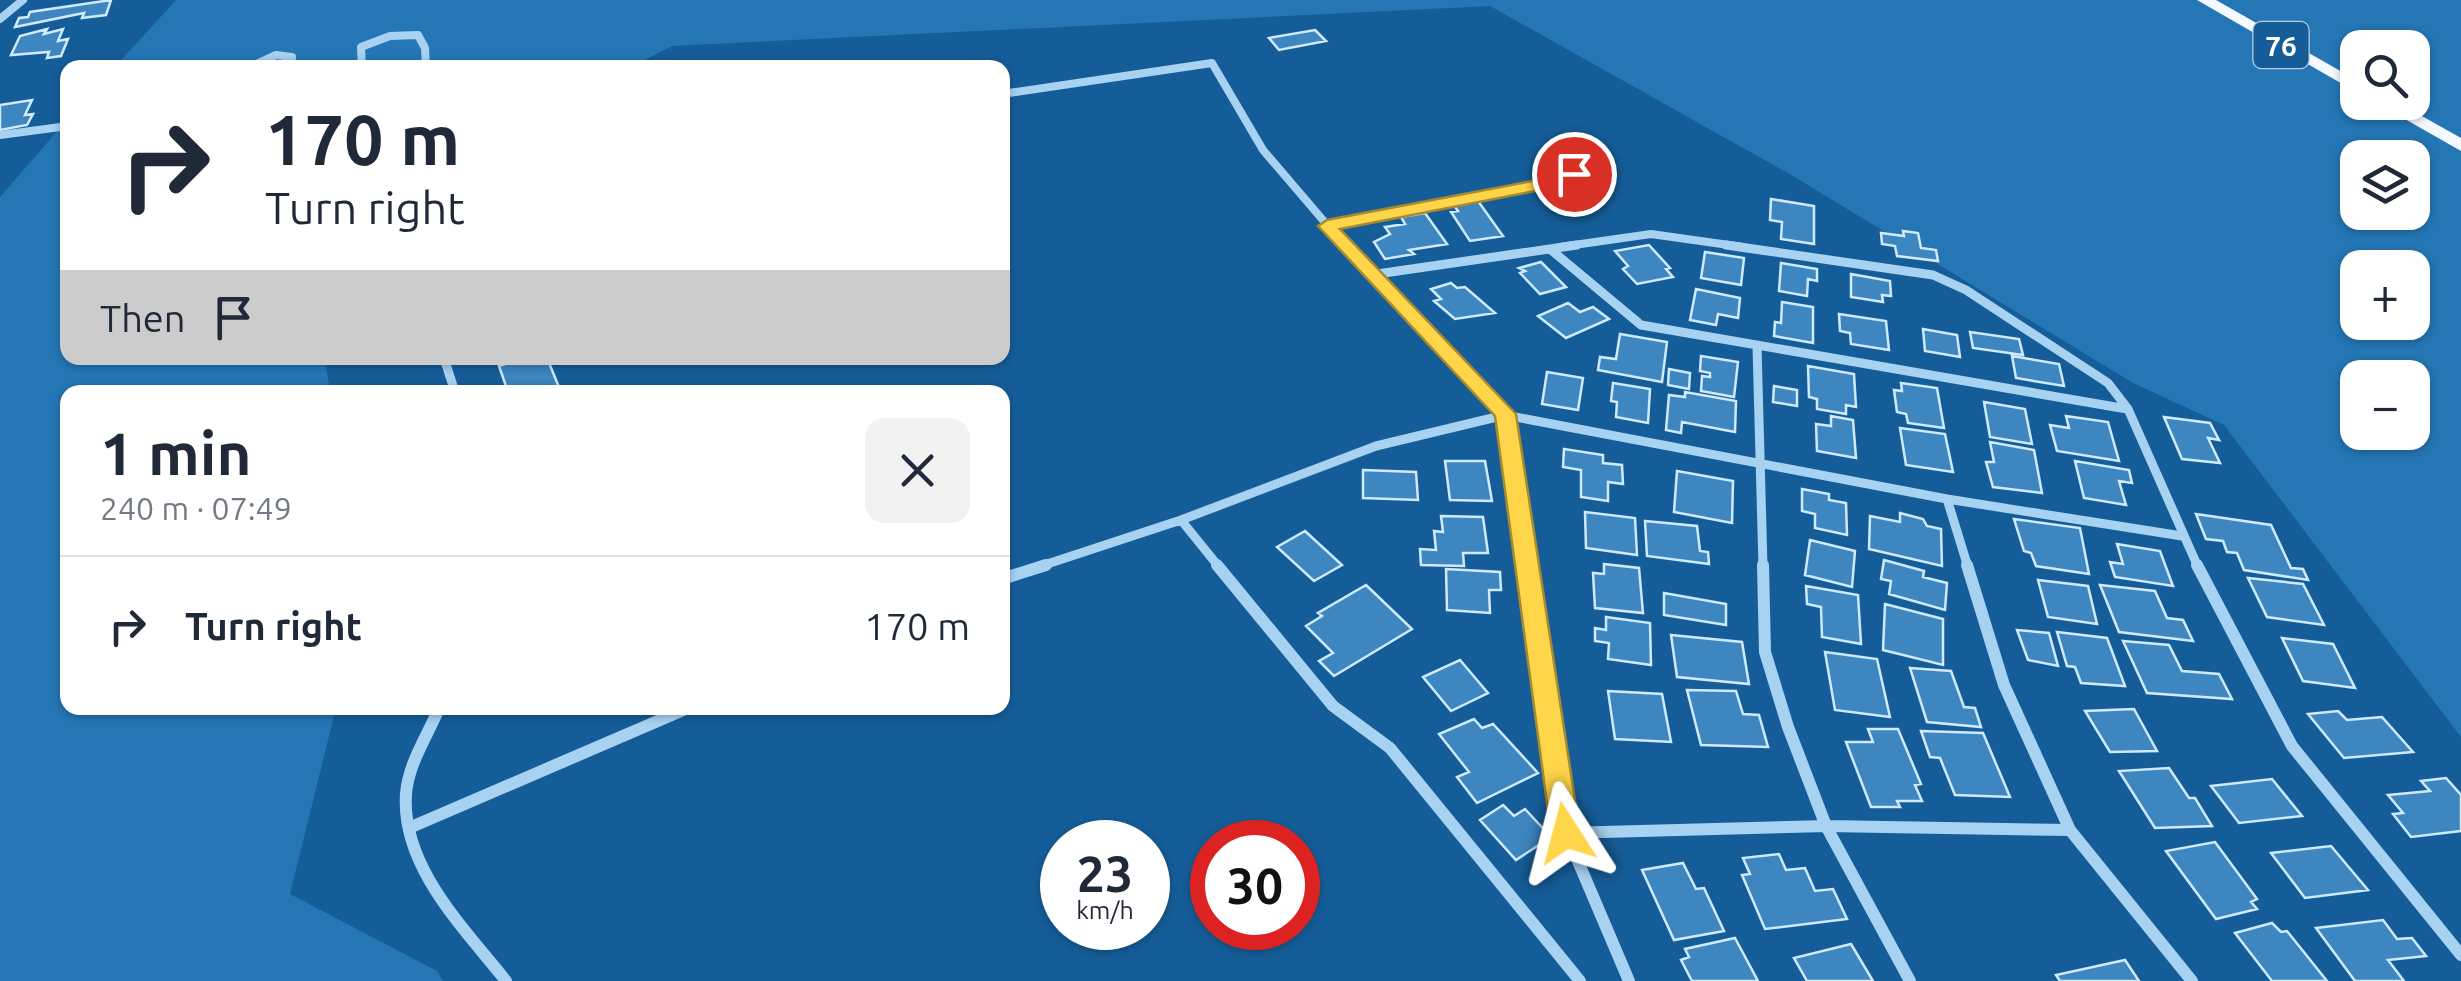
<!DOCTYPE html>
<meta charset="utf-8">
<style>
:root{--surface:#fff;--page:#f2f2f3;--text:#1f2937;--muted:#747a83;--line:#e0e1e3}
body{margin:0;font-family:Ubuntu,sans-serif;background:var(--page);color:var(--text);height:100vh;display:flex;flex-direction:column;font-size:38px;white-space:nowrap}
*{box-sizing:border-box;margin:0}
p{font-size:32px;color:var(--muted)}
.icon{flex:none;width:55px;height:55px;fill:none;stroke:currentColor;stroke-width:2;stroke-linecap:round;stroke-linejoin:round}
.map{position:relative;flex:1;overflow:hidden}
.side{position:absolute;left:60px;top:385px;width:950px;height:330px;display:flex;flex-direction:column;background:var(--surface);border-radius:20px;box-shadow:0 2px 8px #0004}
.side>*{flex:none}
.top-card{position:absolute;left:60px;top:60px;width:950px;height:305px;border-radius:20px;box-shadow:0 2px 8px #0004;background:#fff;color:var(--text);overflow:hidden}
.buttons{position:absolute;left:2340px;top:30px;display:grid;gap:20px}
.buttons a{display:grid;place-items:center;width:90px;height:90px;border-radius:20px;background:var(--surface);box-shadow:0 2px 8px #0004;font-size:50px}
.speed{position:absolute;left:1040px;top:820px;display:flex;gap:20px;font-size:50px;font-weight:700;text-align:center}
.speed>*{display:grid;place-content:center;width:130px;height:130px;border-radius:50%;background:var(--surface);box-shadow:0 2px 8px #0004;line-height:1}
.speed small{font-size:25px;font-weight:400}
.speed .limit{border:15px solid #d22;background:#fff;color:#111}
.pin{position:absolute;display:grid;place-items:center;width:85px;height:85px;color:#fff;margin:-42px;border:5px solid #fff;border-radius:50%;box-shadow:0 2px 10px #0007}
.me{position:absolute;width:110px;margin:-55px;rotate:351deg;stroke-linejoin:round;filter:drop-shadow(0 0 8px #0008)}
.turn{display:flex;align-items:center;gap:35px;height:210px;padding:0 40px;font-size:45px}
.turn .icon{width:130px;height:130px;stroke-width:2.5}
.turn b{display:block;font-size:70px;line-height:85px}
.then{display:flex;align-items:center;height:95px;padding:0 40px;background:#0003;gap:20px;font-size:38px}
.round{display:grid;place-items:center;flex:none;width:105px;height:105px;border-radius:20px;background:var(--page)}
.head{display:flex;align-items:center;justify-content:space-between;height:170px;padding:0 40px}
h1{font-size:60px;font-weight:700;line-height:75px}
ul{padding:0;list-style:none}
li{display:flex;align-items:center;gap:30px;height:140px;padding:0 40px;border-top:2px solid var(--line)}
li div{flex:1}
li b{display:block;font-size:38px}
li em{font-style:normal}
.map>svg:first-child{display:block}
.green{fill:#2476b5;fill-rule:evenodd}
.building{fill:#3d86c0;stroke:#cfe9fd;stroke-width:2.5}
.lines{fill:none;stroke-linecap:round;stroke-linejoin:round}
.minor-far2{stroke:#a8d2f2;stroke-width:8}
.minor-far1{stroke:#a8d2f2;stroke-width:9}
.minor{stroke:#a8d2f2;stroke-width:12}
.primary{fill:#f3f9ff;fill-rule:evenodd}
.route{fill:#ffd54a;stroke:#a68a30;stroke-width:2.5}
.labels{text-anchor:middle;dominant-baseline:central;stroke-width:10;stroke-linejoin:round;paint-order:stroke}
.shield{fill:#155d98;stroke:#b9cee0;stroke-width:2.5}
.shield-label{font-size:28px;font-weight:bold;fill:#fff}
</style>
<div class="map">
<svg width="2461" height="981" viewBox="0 0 2461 981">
<rect width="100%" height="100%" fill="#155d98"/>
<path class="green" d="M176,0H2461V737L2224,425L2133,383L1793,176L1490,6L672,46L629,68H114ZM2358,48H2412V102H2358ZM2358,158H2412V212H2358ZM2358,268H2412V322H2358ZM2358,378H2412V432H2358Z
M67,120L68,358H325L330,392H68V708H336L290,894L437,971L443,981H0V197Z"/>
<path class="building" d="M111,0L106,15L82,18L84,13L15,27L19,18L28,17L30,12Z
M47,29L44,34L63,29L58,41L68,39L61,56L47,58L49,52L11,55L20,36Z
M1315,30L1326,41L1279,50L1269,38Z
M32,100L25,115L33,114L27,125L0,130V105Z
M1771,199L1814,206V244L1781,239L1782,222L1770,220Z
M1478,201L1503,236L1470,241L1451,212L1458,211L1453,204Z
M1425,213L1447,244L1409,250L1414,254L1385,259L1374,242L1390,234L1385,227L1405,224L1401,217Z
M1903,231L1918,233L1921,248L1936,250L1938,261L1897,256L1895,246L1882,244L1881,233L1904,236Z
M1649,245L1670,268L1666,269L1673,277L1637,284L1623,269L1628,266L1615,251Z
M1705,252L1744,258L1741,285L1701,278Z
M1541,262L1566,287L1540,294L1520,273L1525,271L1519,268Z
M1781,263L1817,269V281L1808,279L1807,296L1779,291Z
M1851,274L1890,281L1891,296L1882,295L1883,302L1851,297Z
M1451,283L1457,288L1465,287L1495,313L1455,319L1434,301L1441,299L1431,289Z
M1696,289L1740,298L1738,318L1718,314L1716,325L1690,320Z
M1782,302L1813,307V343L1774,336L1775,322L1781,323Z
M1568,303L1580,312L1593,307L1609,319L1566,338L1538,316Z
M1839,314L1886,321L1889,350L1851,344L1850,333L1840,331Z
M1923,329L1957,335L1960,357L1925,351Z
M1970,332L2019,339L2023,355L1973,348Z
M1620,334L1667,342L1662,382L1598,370L1600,357L1616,359Z
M1701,356L1738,362L1734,397L1701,391L1702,376L1710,377V373L1700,371Z
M2012,356L2059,364L2064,386L2016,378Z
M523,358H547L561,392H508L499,366Z
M1808,366L1854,374L1856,407L1846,405V414L1817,409V399L1809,397Z
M1669,369L1690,373L1689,389L1668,385Z
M1547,372L1583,378L1578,410L1542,404Z
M1613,383L1650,389L1648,423L1616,417L1617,402L1611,401Z
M1901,383L1937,388L1944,428L1908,423L1906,414L1897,412L1894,390L1902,391Z
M1774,386L1797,390V406L1773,402Z
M1685,392L1736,401L1735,432L1682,422L1681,433L1666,430L1669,395L1685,397Z
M1984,402L2025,409L2032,444L1990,437Z
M1831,416L1853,420L1856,458L1817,451L1816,424L1831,426Z
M2066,416L2108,422L2119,461L2057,451L2050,425L2069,428Z
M2164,417L2210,423L2219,440L2208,438L2220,463L2182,459Z
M1900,428L1945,434L1953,472L1906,465Z
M1990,442L2034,450L2042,493L1993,487L1986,462H1994Z
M1564,449L1603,455V463L1622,465L1623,484L1608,482V501L1581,497V470L1563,467Z
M1445,461H1485L1492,501L1450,500Z
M2075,461L2129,470L2132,483L2119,481L2126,505L2084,498Z
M1363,470L1416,472L1418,500L1363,498Z
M1677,471L1733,481L1732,523L1674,512Z
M1802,489L1829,494V500L1846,503L1847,535L1815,528V514L1802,511Z
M1585,512L1635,518L1637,555L1586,548Z
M1900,513L1923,519L1927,526L1941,529L1942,566L1869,549L1870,516L1900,522Z
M2196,514L2271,525L2291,568L2303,569L2308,580L2244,570L2237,553L2227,552L2223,541L2206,539Z
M1441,516L1483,517L1488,553H1463L1464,566L1421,565L1420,549L1436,550L1434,531L1443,532Z
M2014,519L2080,528L2089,574L2036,566L2031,553L2024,551Z
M1645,521L1697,526L1700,551L1708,552L1709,564L1647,556Z
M1305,531L1342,565L1314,581L1277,547Z
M1810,540L1855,551L1852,587L1805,575Z
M2117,544L2160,551L2173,586L2115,577L2110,562L2123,564Z
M1884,560L1924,571L1923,577L1947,583L1945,610L1889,594L1891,581L1881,579Z
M1604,564L1639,568L1643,613L1595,608L1593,573L1604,574Z
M1446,569L1500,572L1501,590H1489L1490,613L1447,610Z
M2248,578L2303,584L2324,625L2267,617Z
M2038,580L2088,586L2097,624L2048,617Z
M1366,585L1412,629L1334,676L1319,661L1333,653L1306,626L1322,616L1318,613Z
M2100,585L2155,591L2167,618L2183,620L2193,641L2119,632Z
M1806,586L1858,595L1861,644L1822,637L1821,607L1807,604Z
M1664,593L1726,604V625L1664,615Z
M1885,604L1943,619V665L1883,650Z
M1606,617L1650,623L1651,665L1608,659L1609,643L1595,641V628L1606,630Z
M2017,630L2049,633L2058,666L2028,660Z
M2057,632L2107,638L2125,686L2081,683L2075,667L2067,666Z
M1671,635L1742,642L1749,684L1677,677Z
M2282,638L2333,644L2355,688L2303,681Z
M2123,641L2169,645L2182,671L2219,674L2232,699L2147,693Z
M1825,652L1877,659L1890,717L1835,710Z
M1460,660L1488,693L1451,711L1423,677Z
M1910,668L1951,671L1964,707L1975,708L1981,727L1927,722Z
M1687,690L1736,691L1743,714L1759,715L1768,747L1701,745Z
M1608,691L1662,694L1671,742L1615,739Z
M2134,709L2157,751L2110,752L2085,711Z
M2338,711L2347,720L2382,717L2413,752L2344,758L2308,714Z
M1474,719L1482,728L1493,724L1538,773L1477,803L1457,777L1469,772L1439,734Z
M1868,729H1898L1921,784L1915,785L1922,801H1897L1900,807H1871L1846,742H1873Z
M1921,731L1983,733L2010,797L1955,795L1940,758L1930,757Z
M2169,768L2189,798H2195L2212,826L2155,828L2119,771Z
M2446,778L2461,795V831L2411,837L2393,814L2403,813L2388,795L2430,791L2421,781Z
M2272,779L2302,816L2239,823L2211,786Z
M1503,805L1514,816L1525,809L1551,837L1516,860L1480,820Z
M2215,842L2257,899L2251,902L2257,909L2216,919L2166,851Z
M2331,846L2368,890L2305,898L2271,853Z
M1779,854L1786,870L1805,868L1815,891L1833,889L1847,919L1765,929L1742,875L1750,874L1743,858Z
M1683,863L1696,889L1704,888L1724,931L1674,940L1642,870Z
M2383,920L2397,939L2412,938L2426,956L2388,960L2404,981H2355L2316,928Z
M2272,923L2281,932L2287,931L2327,981H2272L2235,933Z
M1735,938L1758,981H1692L1681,960L1689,957L1685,949Z
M1851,944L1873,981H1807L1794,958Z
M2125,960L2139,981H2060L2056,975Z"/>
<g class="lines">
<path class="minor-far2" d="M0,19L23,0
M248,68L276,55L292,57L291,68
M362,68L361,47L390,36L418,35L425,48L426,68
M882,68L917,64L934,68
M1002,94L1212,63L1263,150L1346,247
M0,135L68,126
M1327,226L1570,179L1574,174L1561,156
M1560,247L1651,234L1743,247"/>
<path class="minor-far1" d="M1344,245L1505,415L1527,567
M1726,245L1933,275L1966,290L2108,383L2128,409L2198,567
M1550,249L1641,325L2127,409
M1370,275L1577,245
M1757,346L1763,567
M444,358L455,392
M1947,499L1968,567
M1181,520L1219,567
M1038,567L1181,520L1376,446L1505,415L1947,499L2182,536"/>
<path class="minor" d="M1217,565L1333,706L1390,748L1580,981
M1527,565L1566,833L1629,981
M1763,565L1765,652L1788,727L1826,826L1910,981
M1967,565L2004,685L2070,830L2192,981
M2197,565L2292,746L2461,955
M1002,579L1046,565
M439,708C428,735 408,764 406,794C401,867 465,929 506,981
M409,828L688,708
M1566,833L1826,826L2070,830"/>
<path class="primary" d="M2197,0H2216L2358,81V93Z
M2375,102H2397L2461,138V151Z"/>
</g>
<path class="route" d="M1574,169L1582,174L1576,183L1340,229L1516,414L1580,833L1576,842L1566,846L1556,842L1551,833L1495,416L1318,226L1327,220L1564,175Z"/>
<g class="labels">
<rect class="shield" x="2253.5" y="22" width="55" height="46" rx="8"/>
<g class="shield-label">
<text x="2281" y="45">76</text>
</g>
</g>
</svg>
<div class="buttons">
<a><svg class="icon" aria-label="search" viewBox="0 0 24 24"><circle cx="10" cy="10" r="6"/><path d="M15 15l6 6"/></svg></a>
<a><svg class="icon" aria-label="layers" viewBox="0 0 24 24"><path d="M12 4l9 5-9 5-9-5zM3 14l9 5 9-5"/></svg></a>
<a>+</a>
<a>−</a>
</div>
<div class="speed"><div>23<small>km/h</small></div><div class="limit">30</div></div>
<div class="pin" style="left:1574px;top:174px;background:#d93025"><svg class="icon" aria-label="arrive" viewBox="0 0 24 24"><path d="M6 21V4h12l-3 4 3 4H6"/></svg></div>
<svg class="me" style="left:1566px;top:833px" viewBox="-20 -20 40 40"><path d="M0-17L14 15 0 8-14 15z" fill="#ffd54a" stroke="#fff" stroke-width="4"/></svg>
<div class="top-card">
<div class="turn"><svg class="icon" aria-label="right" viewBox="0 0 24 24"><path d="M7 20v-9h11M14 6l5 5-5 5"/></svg><div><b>170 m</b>Turn right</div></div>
<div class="then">Then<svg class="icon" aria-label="arrive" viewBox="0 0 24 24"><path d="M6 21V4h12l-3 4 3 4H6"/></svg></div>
</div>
<section class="side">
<div class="head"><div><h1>1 min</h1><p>240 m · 07:49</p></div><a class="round"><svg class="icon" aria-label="close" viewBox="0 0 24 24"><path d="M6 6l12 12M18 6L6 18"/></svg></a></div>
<ul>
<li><svg class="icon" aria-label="right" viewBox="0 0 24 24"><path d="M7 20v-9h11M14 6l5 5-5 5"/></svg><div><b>Turn right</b></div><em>170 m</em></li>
</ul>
</section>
</div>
